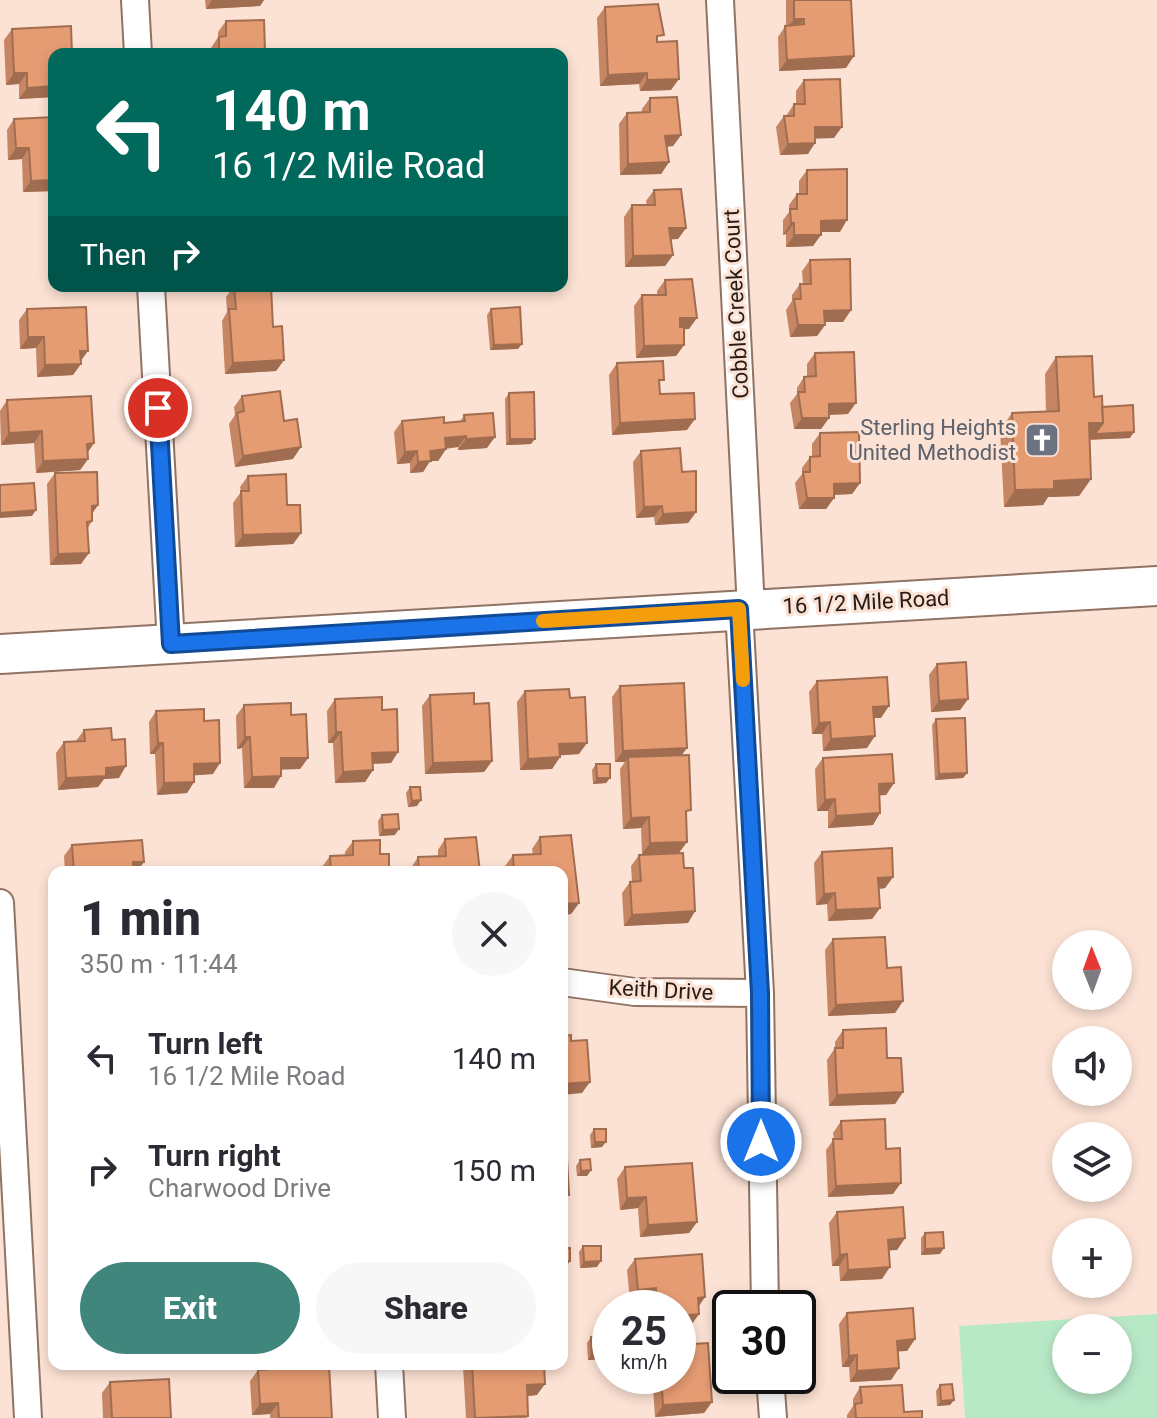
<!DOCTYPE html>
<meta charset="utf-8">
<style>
:root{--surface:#fff;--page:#f7f7f7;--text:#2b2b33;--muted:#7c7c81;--accent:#41867c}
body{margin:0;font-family:Roboto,sans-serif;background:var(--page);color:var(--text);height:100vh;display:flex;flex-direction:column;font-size:30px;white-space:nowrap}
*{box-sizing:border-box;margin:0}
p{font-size:26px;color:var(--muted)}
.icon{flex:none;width:44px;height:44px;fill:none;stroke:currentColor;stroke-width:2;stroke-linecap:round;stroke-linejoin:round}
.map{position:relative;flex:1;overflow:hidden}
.sheet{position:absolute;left:48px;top:866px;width:520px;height:504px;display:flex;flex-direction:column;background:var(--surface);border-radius:16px;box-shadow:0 4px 12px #0003}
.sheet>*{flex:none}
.hud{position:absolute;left:48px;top:48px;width:520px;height:244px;border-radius:16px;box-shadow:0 4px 12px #0003;background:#00695c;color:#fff;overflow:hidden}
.needle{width:52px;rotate:359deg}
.tools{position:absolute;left:1052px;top:930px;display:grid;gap:16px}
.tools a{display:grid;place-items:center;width:80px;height:80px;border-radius:50%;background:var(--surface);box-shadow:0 4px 12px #0003;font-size:40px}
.speed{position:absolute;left:592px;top:1290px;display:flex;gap:16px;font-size:40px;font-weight:700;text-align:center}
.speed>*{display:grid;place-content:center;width:104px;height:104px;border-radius:50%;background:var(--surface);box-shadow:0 4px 12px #0003;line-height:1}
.speed small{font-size:20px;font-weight:400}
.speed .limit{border:4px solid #111;border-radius:12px;background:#fff;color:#111}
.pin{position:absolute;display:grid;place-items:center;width:68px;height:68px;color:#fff;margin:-34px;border:4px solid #fff;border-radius:50%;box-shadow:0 2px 8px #0007}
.me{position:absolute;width:88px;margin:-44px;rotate:0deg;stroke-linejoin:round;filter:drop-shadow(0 0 6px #0008)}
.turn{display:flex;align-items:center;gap:28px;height:168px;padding:0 32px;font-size:36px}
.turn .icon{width:104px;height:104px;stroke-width:2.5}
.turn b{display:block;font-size:56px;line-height:68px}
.then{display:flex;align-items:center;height:76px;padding:0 32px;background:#0003;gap:16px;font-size:30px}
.round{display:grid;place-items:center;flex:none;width:84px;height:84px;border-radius:42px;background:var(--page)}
.head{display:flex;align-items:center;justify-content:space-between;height:136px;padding:0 32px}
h1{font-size:48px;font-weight:800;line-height:60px}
.cta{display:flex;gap:16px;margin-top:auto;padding:16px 32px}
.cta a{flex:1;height:92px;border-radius:48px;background:var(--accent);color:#fff;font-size:32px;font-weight:800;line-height:92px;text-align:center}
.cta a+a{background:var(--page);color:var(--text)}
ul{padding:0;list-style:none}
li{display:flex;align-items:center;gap:24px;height:112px;padding:0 32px}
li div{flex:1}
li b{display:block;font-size:30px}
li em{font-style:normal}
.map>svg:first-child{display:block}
.green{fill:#b8e9c7;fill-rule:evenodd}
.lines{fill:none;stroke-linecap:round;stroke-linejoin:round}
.street-casing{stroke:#917364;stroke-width:30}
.secondary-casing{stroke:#917364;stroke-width:42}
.street{stroke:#fff;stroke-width:26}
.secondary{stroke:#fff;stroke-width:38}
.wall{fill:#c68663}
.shaded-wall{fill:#a16d50}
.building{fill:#e69c73;stroke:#a16d50;stroke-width:2}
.route-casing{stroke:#114b97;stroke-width:20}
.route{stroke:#1a73e8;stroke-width:14}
.slow{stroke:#f59e0b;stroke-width:14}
.labels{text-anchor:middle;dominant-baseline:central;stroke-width:6;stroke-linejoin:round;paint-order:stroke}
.street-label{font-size:22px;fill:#281c16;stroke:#fce2d4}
.worship-label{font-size:22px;fill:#5b616d;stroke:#fce2d4;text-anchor:end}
</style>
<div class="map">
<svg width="1157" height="1418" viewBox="0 0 1157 1418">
<rect width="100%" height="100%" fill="#fce2d4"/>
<path class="green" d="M1157,1314V1418H965L959,1326ZM1118,1328V1380H1066V1328Z"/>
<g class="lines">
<g class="street-casing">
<path id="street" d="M135,0L138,54
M720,0L751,609
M151,286L171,644
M739,609L760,993L765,1308
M0,903L28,1418
M562,982L635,992L760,993
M389,1364L392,1418
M770,1376L773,1418"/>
</g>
<g class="secondary-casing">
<path id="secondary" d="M0,654L1157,586"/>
</g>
<use href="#street" class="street"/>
<use href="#secondary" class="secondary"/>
</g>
<path class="wall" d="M205,0H264L260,6L206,9Z
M786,0H851L846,68L779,71L778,37L786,25Z
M605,7L660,42L671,90L640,91L639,84L600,86L597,18Z
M226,21L265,50L278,54H211V48L218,37V32Z
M12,29L54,54V97L19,99V84L6,85L4,40Z
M804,80L834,138H815L808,154L780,155L776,127L784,116H786L794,104H796V91Z
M650,98L681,135L673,146L666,147L669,162L661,174L620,175L619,124L627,113L642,112V109Z
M54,117V191L23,192L22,159L8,160L7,130L14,119Z
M807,170L840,232H821L813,246L786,247V234L783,235V220L789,212V205L797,194H799V181Z
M654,190L686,228L678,239H671L673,255L665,266L625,267L624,217L632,205H647L646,201Z
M810,260L851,310L843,322H825V325L817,336L790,337L786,310L792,301V295L800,284H803L802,271Z
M665,280L689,329H684V345L676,356L636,358L634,306L642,295H657V291Z
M234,286L273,327L284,360L276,371L225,374L222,321L227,312L226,297Z
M27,309L81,360L73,375L37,377L36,348L20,349L19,320Z
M491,309L518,349L490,350L487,315Z
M815,353L848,414L829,415V418L821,429H794L790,403L797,394V388L804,377H807V364Z
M1056,357L1094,397L1130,438L1089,440L1091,479L1079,496L1048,497L1043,505L1004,507L1000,430L1012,413L1046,412L1045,374Z
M617,363L659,386L660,394L687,430L612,435L609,375Z
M509,393L531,444L506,445L505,399Z
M242,396L293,459L235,467L229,424L235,415L234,407Z
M7,400L94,443L87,453L88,459L80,470L36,473L34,443L1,445L0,411Z
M464,415L487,448L458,450V447L446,449L438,461H430L423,472L410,473V463L397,464L394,432L402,421L444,423L460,422Z
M820,433L860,483L852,494L834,495V498L826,509H799L795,483L802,474V468L810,457H812V444Z
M641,451L682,472L696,512L688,523L655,525L654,517L636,518L633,462Z
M55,473L98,505L92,514V521L88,528L81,564L50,565L47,484Z
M248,476L301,533L293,544L235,547L233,503L241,492L240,487Z
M937,664L968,699L960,710L931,712L929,675Z
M817,681L881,718H874L867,748L823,751L822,734H812L809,692Z
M620,686L682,755L686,817L679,853L695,911L688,923L624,926L622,893L630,882H632L631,866L639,855L642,854L641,828L623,829L620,769L625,762H615L612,697Z
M525,691L570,698L579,754L560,755V757L552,769L520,770L517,702Z
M430,695L474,704L492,761L484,772L425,774L422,706Z
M335,699L382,710L398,752L391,763L372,764L373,770L365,782L335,783L333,743H328L327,711Z
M244,705L291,715L308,758L300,769H281L274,788H244L242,748L237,749L236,716Z
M156,711L204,721L213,774L194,775V782L187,793L157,795L155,754H150L149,722Z
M936,719L967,773L963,778L935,780L932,725Z
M84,730L112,740L119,778L104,779L98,787L58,790L56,753L64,742L76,741Z
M823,758L894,783L886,795H880L873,825L828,828V811H817L815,769Z
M596,764L610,778L606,783L593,784L592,770Z
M410,787L417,806L408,807L406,793Z
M382,815L395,835L379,836L378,821Z
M571,835L579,903L571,914L562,915V872H506L505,866L513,855L533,854L532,849L540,837Z
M445,839L480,872H411V868L418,857L438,856V850Z
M353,841L380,854L389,872H323L322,867L330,856L345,855V852Z
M72,845L144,862L136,872H65L64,856Z
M822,852L893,877L885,888L879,889L880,908L872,919L828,921L827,904L816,905L814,863Z
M833,939L887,968L903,1001L895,1013L828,1016L825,950Z
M843,1030L887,1058L903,1092L895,1104L829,1106L827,1060L835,1048V1042Z
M841,1121L886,1149L893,1194L828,1197L826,1150L834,1139L833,1133Z
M594,1129L602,1147L591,1148L590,1135Z
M580,1160L591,1170L587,1176H577L576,1166Z
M625,1167L697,1222L689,1233L640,1237L638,1208L620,1210L617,1179Z
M837,1212L905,1238L897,1250H888L882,1279L840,1281L839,1266H832L829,1223Z
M925,1233L940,1254L921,1255V1238Z
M583,1246L597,1267L580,1268L579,1252Z
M635,1259L699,1307V1314L691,1325L678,1326V1308H648V1300L630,1301L627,1270Z
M847,1313L915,1339L907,1351H898L899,1368L891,1380L850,1382L849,1367H842L839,1324Z
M591,1337L603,1359L588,1360L587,1343Z
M464,1364H544L537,1395L527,1396V1418H466L463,1366Z
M258,1370L332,1418H270V1414L252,1415L250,1381Z
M634,1376H678L712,1402L704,1413L655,1417L653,1388L635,1390Z
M110,1382L171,1418H103L102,1393Z
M940,1385L954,1400L950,1405L937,1406L936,1391Z
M860,1387L904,1412L922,1418H847V1415L853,1406V1399Z"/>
<path class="shaded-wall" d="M212,0H264L260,6L206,9Z
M794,19H804L796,30H786Z
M854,56L846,68L779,71L787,60Z
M14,73H27L19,84L6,85Z
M647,73L639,84L600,86L608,75Z
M679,79L671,90L640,91L647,80Z
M54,86V97L19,99L27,88Z
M815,127H842L834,138L807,139Z
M681,135L673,146L657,147L665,136Z
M815,143L808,154L780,155L788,144Z
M16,148H29L22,159L8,160Z
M669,162L661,174L620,175L628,164Z
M54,180V191L23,192L31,181Z
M847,220L840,232H813L821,221Z
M791,223H794L786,234L783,235Z
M669,228H686L678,239L661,240Z
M794,235H821L813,246L786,247Z
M673,255L665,266L625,267L633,256Z
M851,310L843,322H817L824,311Z
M680,318H697L689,329L672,330Z
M798,325H825L817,336L790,337Z
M28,337H44L36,348L20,349Z
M522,344L518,349L490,350L494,345Z
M684,345L676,356L636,358L644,346Z
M80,351H88L80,362Z
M284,360L276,371L225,374L233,363Z
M81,364L73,375L37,377L45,365Z
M856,403L848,414L821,415L829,404Z
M802,418H829L821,429H794Z
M695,419L687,430L612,435L620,423Z
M1089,423H1103L1134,432L1130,438L1077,440Z
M42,431L34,443L1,445L9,433Z
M466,436L458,447L437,449L445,438Z
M495,437L487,448L458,450L466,439Z
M510,439H535L531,444L506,445Z
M94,443L86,455L87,444Z
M301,447L293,459L235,467L243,456Z
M446,449L438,461H430L423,472L410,473L418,462L430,451Z
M417,451L410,463L397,464L405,452Z
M88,459L80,470L36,473L43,461Z
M1091,479L1079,496L1048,497L1043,505L1004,507L1015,490L1054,481Z
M860,483L852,494L826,495L834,484Z
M807,498H834L826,509H799Z
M98,505L90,516L92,506Z
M662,506L654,517L636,518L644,507Z
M36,510L32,516L0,518V513Z
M696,512L688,523L655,525L663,514Z
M301,533L293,544L235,547L243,535Z
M89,553L81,564L50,565L58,554Z
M968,699L960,710L931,712L939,701Z
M889,706L881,718H866L873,707Z
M830,722L822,734H812L819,723Z
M336,732H341L333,743H328Z
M875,736L867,748L823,751L831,739Z
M245,737H250L242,748L237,749Z
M158,743H163L155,754H150Z
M587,743L579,754L551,756L559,744Z
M687,748L679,759L628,757L625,762H615L623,751Z
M398,752L391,763L364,764L372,753Z
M560,757L552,769L520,770L528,759Z
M281,758H308L300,769L273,770Z
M492,761L484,772L425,774L433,763Z
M220,763L213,774L186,776L194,764Z
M126,766L119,778L104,779L98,787L58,790L66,778L106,768Z
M373,770L365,782L335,783L343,772Z
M967,773L963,778L935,780L939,774Z
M281,776L274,788H244L252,777Z
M597,778H610L606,783L593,784Z
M194,782L187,793L157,795L164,783Z
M894,783L886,795L871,796L879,784Z
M835,799L828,811H817L825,800Z
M421,800L417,806L408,807L412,801Z
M880,813L873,825L828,828L836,816Z
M649,817L641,828L623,829L631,818Z
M399,829L395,835L379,836L383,830Z
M687,842L679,853L642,854L650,843Z
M133,862H144L136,872H126Z
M893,877L885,888L870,890L878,878Z
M835,893L827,904L816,905L824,894Z
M579,903L571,914L562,915V904Z
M880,908L872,919L828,921L836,910Z
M695,911L688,923L624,926L632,915Z
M903,1001L895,1013L828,1016L836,1005Z
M590,1082L582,1093L562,1095V1084Z
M903,1092L895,1104L829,1106L837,1095Z
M595,1142H606L602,1147L591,1148Z
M591,1170L587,1176H577L581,1171Z
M901,1183L893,1194L828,1197L836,1186Z
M562,1195H569L565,1201H562Z
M646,1197L638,1208L620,1210L627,1198Z
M697,1222L689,1233L640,1237L648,1225Z
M905,1238L897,1250L880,1251L888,1240Z
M944,1248L940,1254L921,1255L925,1249Z
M847,1254L839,1266H832L840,1255Z
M562,1261H570L566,1267H562Z
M601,1261L597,1267L580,1268L584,1262Z
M890,1267L882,1279L840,1281L848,1270Z
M656,1288L648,1300L630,1301L638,1290Z
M705,1297L697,1309L698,1298Z
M699,1314L691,1325L678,1326V1316Z
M915,1339L907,1351L889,1352L897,1341Z
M592,1354H607L603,1359L588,1360Z
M857,1355L849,1367H842L849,1356Z
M899,1368L891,1380L850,1382L857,1371Z
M661,1377L653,1388L635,1390L643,1378Z
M545,1384L537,1395L519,1397L527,1385Z
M954,1400L950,1405L937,1406L941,1401Z
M712,1402L704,1413L655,1417L663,1405Z
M278,1403L270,1414L252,1415L260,1404Z"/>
<path class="building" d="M794,0H851L854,56L787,60L785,26L804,24V19H794Z
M658,4L664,35L657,36V42L677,41L679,79L647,80V73L608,75L605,7Z
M264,20L265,50H278V54H219V37L226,36V21Z
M71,26L72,54H54V86L27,88V73H14L12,29Z
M840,79L842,127H815V143L788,144L784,116H794V104H805L804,80Z
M677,97L681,135L665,136L669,162L628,164L627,113L650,112V98Z
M54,117V180L31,181L29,148H16L14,119Z
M847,169V220L821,221V235H794V223H791L790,209H797V194H807V170Z
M681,189L686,228H669L673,255L633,256L632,205H655L654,190Z
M850,259L851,310L824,311L825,325H798L794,299H801L800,284H811L810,260Z
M692,279L697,318H680V327H684V345L644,346L642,295H666L665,280Z
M234,286H271L273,327L282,326L284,360L233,363L229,309H236Z
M86,307L88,351H80L81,364L45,365L44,337H28L27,309Z
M520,307L522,344L494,345L491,309Z
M854,352L856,403L829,404V418H802L798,392H805L804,377L816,376L815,353Z
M1092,356L1094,397L1102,396L1103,423H1089L1091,479L1054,481V489L1015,490L1012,413L1059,411L1056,357Z
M663,361L664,380H659L660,394L694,393L695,419L620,423L617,363Z
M280,391L284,421L297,419L301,447L243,456L237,413L244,411L242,396Z
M534,392L535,439H510L509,393Z
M91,396L94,443L87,444L88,459L43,461L42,431L9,433L7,400Z
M1133,405L1134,432L1095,434L1103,423L1102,407Z
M493,413L495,437L466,439V436L445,438L446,449L430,451L431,461L418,462L417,451L405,452L402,421L444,417V423L465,421L464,415Z
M859,432L860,483L834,484V498H807L803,472H810V457L820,456V433Z
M680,448L682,472L696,471V512L663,514L662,506L644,507L641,451Z
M97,472L98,505L92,506V521L87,522L89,553L58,554L55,473Z
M286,474L287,505H300L301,533L243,535L241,491H249L248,476Z
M34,483L36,510L0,513V485Z
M966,662L968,699L939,701L937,664Z
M887,677L889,706L873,707L875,736L831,739L830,722L819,723L817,681Z
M684,683L687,748L623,751L620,686Z
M569,689L570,698L585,697L587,743L559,744L560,757L528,759L525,691Z
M474,693V704L489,703L492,761L433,763L430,695Z
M382,697V710L397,709L398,752L372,753L373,770L343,772L341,732H336L335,699Z
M291,703V715L306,714L308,758H281V776L252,777L250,737H245L244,705Z
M204,709V721L219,720L220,763L194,764V782L164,783L163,743H158L156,711Z
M965,718L967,773L939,774L936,719Z
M111,728L112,740L125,739L126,766L106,768V776L66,778L64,742L85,741L84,730Z
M892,754L894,783L879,784L880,813L836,816L835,799L825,800L823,758Z
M689,755L691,810L686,811L687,842L650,843L649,817L631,818L628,757Z
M596,764H610V778H597Z
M410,787H420L421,800L412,801Z
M398,814L399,829L383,830L382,815Z
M571,835L579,903L562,904V872H514L513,855L541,854L540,837Z
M476,837L480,872H419L418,857L446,856L445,839Z
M142,840L144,862H133V872H92V871L74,872L72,845Z
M380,840V854H389V872H331L330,856L353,855V841Z
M892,848L893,877L878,878L880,908L836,910L835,893L824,894L822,852Z
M683,853L684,868H693L695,911L632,915L630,882L641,881L639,855Z
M885,937L887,968L901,967L903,1001L836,1005L833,939Z
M886,1028L887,1058H901L903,1092L837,1095L835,1048H843V1030Z
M571,1035V1041L587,1040L590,1082L562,1084V1036Z
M885,1119L886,1149L900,1148L901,1183L836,1186L833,1139H842L841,1121Z
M594,1129H606V1142H595Z
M562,1158H567L569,1195H562Z
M590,1159L591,1170L581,1171L580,1160Z
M692,1163L697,1222L648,1225L646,1197L627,1198L625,1167Z
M903,1207L905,1238L888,1240L890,1267L848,1270L847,1254L840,1255L837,1212Z
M943,1232L944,1248L925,1249V1233Z
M583,1246H601V1261L584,1262Z
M562,1248H570V1261H562Z
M702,1254L705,1297L698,1298L699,1314L678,1316V1308H657L656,1288L638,1290L635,1259Z
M913,1308L915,1339L897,1341L899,1368L857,1371V1355L849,1356L847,1313Z
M606,1336L607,1354H592L591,1337Z
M708,1343L712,1402L663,1405L661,1377L643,1378V1376H678V1345Z
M472,1364H544L545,1384L527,1385L528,1416L475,1418Z
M329,1365L332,1418H279L278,1403L260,1404L258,1370Z
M169,1379L171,1418H112L110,1382Z
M952,1384L954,1400L941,1401L940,1385Z
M902,1385L904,1412L922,1411V1418H856L855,1404L862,1403L860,1387Z"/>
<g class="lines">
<g class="route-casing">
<path id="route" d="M158,408L171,644L739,609L760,993L761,1142"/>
</g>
<use href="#route" class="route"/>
<path class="slow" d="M543,621L739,609L743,680"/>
</g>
<defs>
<g id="church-square" transform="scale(1.8)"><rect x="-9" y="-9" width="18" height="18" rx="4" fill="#6b7280" stroke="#fce2d4"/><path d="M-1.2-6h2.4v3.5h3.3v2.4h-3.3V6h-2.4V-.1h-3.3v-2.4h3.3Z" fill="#fff"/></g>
</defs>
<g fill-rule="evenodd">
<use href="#church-square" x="1042" y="440"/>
</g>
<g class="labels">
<g class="street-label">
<text transform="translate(736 304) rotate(-93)">Cobble Creek Court</text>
<text transform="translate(866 602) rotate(-3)">16 1/2 Mile Road</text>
<text transform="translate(661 990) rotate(3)">Keith Drive</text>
</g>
<g class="worship-label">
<text x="1016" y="427">Sterling Heights<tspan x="1016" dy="25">United Methodist</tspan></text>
</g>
</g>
</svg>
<div class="tools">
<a><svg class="needle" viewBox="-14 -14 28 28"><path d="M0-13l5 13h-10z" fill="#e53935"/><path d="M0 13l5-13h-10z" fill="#7c7c81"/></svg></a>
<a><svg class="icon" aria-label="sound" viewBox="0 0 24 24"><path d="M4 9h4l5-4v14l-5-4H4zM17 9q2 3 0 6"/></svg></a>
<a><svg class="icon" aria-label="layers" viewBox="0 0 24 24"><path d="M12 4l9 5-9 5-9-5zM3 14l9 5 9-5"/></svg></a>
<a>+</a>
<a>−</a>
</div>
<div class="speed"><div>25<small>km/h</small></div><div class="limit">30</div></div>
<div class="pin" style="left:158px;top:408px;background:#d93025"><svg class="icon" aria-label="arrive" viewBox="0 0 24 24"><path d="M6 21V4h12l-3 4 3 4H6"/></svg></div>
<svg class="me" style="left:761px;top:1142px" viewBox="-20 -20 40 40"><circle r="17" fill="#1a73e8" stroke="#fff" stroke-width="3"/><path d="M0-11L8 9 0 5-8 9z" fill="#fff"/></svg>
<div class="hud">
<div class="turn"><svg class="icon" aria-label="left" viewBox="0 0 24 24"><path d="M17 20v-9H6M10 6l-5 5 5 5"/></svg><div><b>140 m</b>16 1/2 Mile Road</div></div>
<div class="then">Then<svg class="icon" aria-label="right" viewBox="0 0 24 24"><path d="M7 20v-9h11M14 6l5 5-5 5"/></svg></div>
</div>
<section class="sheet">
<div class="head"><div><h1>1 min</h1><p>350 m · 11:44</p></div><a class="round"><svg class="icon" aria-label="close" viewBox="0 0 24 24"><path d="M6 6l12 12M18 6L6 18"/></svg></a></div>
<ul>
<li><svg class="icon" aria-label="left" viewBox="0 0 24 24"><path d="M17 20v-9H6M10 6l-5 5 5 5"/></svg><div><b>Turn left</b><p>16 1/2 Mile Road</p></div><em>140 m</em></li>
<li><svg class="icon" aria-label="right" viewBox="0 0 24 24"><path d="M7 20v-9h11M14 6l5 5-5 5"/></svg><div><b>Turn right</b><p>Charwood Drive</p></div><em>150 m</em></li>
</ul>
<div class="cta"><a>Exit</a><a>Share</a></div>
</section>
</div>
